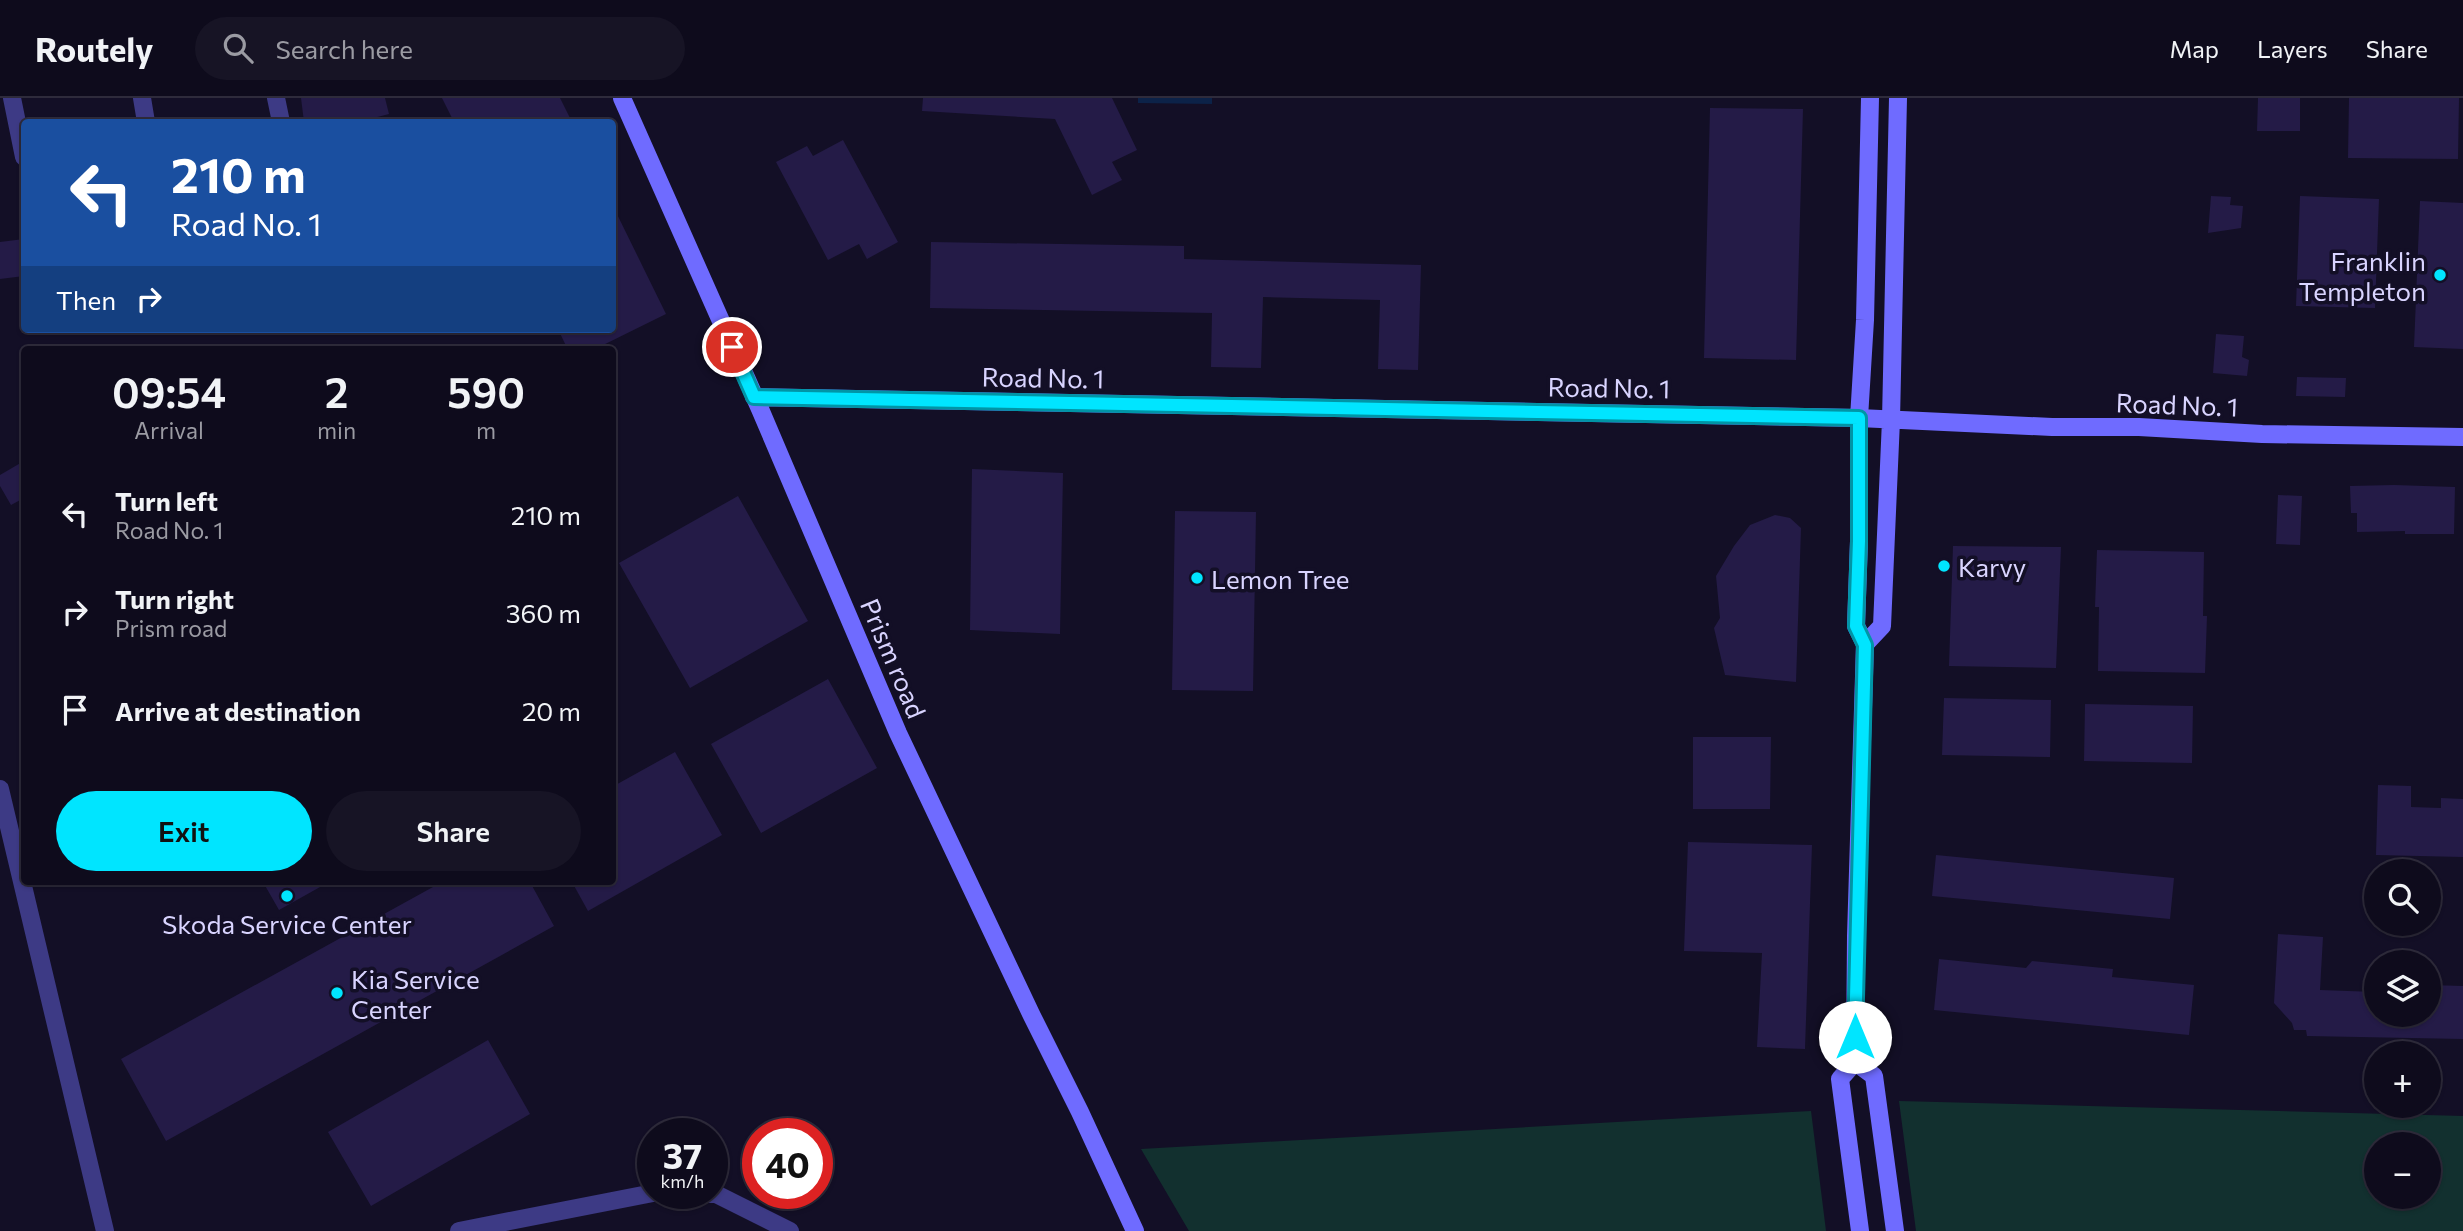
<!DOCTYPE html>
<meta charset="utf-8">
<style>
:root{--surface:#0e0b1c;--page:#171425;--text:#f1f3f6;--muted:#9b9ba3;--line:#2e2b3b;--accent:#00e5ff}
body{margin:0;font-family:Commissioner,sans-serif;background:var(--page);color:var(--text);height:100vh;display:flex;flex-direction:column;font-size:26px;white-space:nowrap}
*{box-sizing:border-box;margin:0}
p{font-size:23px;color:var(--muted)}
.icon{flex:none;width:38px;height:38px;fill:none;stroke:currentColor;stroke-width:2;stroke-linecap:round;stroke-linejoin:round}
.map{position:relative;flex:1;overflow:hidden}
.side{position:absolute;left:21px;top:248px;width:595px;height:539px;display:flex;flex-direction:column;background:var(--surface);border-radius:7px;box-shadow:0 2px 5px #0004,0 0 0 2px var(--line)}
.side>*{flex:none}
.top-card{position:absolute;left:21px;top:21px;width:595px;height:214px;border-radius:7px;box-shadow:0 2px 5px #0004,0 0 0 2px var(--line);background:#1a4fa0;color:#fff;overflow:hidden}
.tools{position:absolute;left:2364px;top:761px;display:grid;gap:14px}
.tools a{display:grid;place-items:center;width:77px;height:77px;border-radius:50%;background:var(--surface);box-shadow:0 2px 5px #0004,0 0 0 2px var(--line);font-size:35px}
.speed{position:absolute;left:637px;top:1020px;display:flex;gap:14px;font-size:35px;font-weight:700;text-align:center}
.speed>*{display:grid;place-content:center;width:91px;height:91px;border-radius:50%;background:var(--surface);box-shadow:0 2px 5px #0004,0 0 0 2px var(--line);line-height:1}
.speed small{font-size:18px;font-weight:400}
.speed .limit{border:10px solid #d22;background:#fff;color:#111}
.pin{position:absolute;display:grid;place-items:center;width:60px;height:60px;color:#fff;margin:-30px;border:4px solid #fff;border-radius:50%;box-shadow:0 2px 7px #0007}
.me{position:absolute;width:77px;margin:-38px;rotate:0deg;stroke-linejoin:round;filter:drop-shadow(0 0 5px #0008)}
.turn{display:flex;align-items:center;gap:24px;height:147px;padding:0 35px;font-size:32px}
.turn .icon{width:91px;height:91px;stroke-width:2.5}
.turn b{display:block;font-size:49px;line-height:60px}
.then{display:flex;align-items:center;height:66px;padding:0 35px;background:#0003;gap:14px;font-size:26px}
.eta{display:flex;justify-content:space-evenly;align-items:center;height:119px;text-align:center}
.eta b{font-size:42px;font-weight:600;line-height:49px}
.primary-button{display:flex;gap:14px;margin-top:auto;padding:14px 35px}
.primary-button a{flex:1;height:80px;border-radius:42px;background:var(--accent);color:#111;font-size:28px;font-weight:600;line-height:80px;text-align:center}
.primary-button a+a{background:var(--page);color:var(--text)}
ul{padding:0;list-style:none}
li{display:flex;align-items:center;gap:21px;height:98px;padding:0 35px}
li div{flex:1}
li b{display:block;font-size:26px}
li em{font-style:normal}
header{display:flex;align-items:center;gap:42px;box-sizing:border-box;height:98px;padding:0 35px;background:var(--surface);border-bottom:2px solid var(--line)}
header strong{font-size:33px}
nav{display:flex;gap:38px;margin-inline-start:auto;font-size:24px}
.search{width:490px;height:63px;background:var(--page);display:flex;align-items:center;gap:18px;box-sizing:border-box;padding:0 24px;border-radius:38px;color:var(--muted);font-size:26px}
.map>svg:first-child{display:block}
.green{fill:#12302f;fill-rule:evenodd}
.water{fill:#0c2248}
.building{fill:#241b47}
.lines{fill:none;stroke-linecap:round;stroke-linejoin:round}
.street{stroke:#3d3a85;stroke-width:18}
.secondary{stroke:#6f6bff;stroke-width:18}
.route-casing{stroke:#0095a6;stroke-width:18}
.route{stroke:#00e5ff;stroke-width:12}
.poi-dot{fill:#00e5ff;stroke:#130f26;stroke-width:2.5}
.labels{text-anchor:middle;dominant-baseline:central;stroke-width:7;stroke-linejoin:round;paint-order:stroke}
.poi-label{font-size:26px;fill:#d9d4ff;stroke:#130f26;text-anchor:start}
.street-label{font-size:26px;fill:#d9d4ff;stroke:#130f26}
</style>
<header>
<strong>Routely</strong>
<div class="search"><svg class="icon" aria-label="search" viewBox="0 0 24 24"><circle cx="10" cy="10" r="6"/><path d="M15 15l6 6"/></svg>Search here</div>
<nav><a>Map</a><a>Layers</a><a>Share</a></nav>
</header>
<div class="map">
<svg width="2463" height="1133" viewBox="0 0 2463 1133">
<rect width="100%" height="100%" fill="#130f26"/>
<path class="green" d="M1899,1003L2463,1018V1133H1916ZM2376,1046H2429V1099H2376Z
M1811,1013L1826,1133H1189L1141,1051Z"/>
<path class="water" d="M1138,0H1212V6L1138,5Z"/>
<path class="building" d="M301,0H385L389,16L358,24H304Z
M442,0H560L572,24H454Z
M923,0H1112L1137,52L1112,64L1122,82L1092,97L1055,21L922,13Z
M2258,0H2300V33H2257Z
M2349,0H2459L2458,61L2348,60Z
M1710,10L1803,11L1796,262L1704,260Z
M843,42L898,144L867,161L859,146L828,162L776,64L807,48L813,58Z
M2211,98L2231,99L2230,107L2243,108L2241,130L2208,135Z
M2300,98L2379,101L2375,210L2296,208Z
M2420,103L2463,105V251L2414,249Z
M612,106L666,216L593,252H568L558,231H612Z
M24,141V178L0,181V144Z
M931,144L1184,148V161L1421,167L1418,272L1378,271L1380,202L1263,199L1261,270L1211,269L1212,215L930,210Z
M2216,236L2244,238L2242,259L2249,262L2247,278L2213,275Z
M2297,279L2346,280L2345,299L2296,298Z
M24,363V400L11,407L0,388V377Z
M972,371L1063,375L1060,536L970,532Z
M2394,387L2455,389L2454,436H2405V433L2357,434V415H2351L2350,388Z
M2278,397L2302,398L2300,447L2276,446Z
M738,398L808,523L690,590L619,465Z
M1175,413L1256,414L1253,593L1172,592Z
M1775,417L1790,420L1801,430L1796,584L1725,577L1714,530L1720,520L1716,478L1734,448L1750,427Z
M1953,448L2061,449L2056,570L1949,568Z
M2097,452L2204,454L2203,518H2207L2205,575L2098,573L2099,509H2095Z
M828,581L877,670L761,735L711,646Z
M1944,600L2051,602L2050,659L1942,657Z
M2085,606L2193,608L2192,665L2084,663Z
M1693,639H1771L1770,711H1693Z
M675,654L722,737L588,813L572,784H612V689Z
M2378,687L2411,688V709L2441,710V700L2463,701V759L2376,757Z
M1688,744L1812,747L1805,951L1757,949L1762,855L1684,853Z
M1936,757L2174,780L2170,821L1932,798Z
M263,784H329L279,812Z
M442,784H530L554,828L166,1043L121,961Z
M2278,836L2323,839L2320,892L2376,894V917H2429V887L2463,888V941L2307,938L2306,932H2294L2292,925L2274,905Z
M1939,861L2026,870L2032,863L2113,871L2112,879L2194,887L2189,937L1934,912Z
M488,942L530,1016L371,1108L328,1034Z"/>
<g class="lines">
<path class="street" d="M12,0L24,59
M142,0L146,24
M276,0L281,24
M0,691L105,1133
M707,1096H716L790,1133
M459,1133L653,1095"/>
<path class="secondary" d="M622,0L760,311L898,635L1032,918L1080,1014L1135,1133
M754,299L1859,320L2052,329H2139L2262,336L2463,339
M1865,546L1882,528L1891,322L1898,0
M1855,964L1874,978L1895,1133
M1860,1133L1840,981L1855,964L1856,838L1865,546L1856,528L1859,443V320L1865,222L1870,0"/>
</g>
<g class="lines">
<g class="route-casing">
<path id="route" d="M732,249L754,299L1859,320V443L1856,528L1865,547L1855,939"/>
</g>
<use href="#route" class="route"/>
</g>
<g class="poi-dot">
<circle cx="2440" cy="177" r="7"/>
<circle cx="1944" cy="468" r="7"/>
<circle cx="1197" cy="480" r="7"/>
<circle cx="287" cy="798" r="7"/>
<circle cx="337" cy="895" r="7"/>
</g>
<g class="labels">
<g class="poi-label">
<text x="2426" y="162" text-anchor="end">Franklin<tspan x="2426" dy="30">Templeton</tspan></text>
<text x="1958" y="468">Karvy</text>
<text x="1211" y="480">Lemon Tree</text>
<text x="287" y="825" text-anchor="middle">Skoda Service Center</text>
<text x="351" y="880">Kia Service<tspan x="351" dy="30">Center</tspan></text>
</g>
<g class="street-label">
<text transform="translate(1043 279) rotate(1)">Road No. 1</text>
<text transform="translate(1609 289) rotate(1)">Road No. 1</text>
<text transform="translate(2177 306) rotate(2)">Road No. 1</text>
<text transform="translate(894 560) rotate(67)">Prism road</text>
</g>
</g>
</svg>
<div class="tools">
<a><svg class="icon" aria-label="search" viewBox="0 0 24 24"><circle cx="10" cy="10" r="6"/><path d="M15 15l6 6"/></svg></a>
<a><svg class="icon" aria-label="layers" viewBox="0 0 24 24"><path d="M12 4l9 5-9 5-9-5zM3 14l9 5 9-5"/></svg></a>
<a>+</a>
<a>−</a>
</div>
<div class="speed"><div>37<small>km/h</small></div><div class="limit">40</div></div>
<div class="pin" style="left:732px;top:249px;background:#d93025"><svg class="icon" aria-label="arrive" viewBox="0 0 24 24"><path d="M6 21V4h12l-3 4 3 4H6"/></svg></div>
<svg class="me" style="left:1855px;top:939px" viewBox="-20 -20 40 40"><circle r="19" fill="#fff"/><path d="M0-13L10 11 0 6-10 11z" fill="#00e5ff"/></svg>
<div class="top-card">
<div class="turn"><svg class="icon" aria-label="left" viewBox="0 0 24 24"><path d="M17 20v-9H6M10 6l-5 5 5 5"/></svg><div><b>210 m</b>Road No. 1</div></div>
<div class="then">Then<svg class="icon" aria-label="right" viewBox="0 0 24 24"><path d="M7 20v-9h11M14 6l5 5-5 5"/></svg></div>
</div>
<section class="side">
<div class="eta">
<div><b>09:54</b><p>Arrival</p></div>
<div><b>2</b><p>min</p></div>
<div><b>590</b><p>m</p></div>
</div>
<ul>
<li><svg class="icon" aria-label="left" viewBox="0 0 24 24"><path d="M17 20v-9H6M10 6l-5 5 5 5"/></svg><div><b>Turn left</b><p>Road No. 1</p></div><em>210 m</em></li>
<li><svg class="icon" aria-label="right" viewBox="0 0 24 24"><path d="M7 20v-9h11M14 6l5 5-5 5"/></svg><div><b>Turn right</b><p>Prism road</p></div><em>360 m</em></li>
<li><svg class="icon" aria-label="arrive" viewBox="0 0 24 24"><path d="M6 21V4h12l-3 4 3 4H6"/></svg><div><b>Arrive at destination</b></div><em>20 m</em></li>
</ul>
<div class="primary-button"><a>Exit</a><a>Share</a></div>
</section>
</div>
